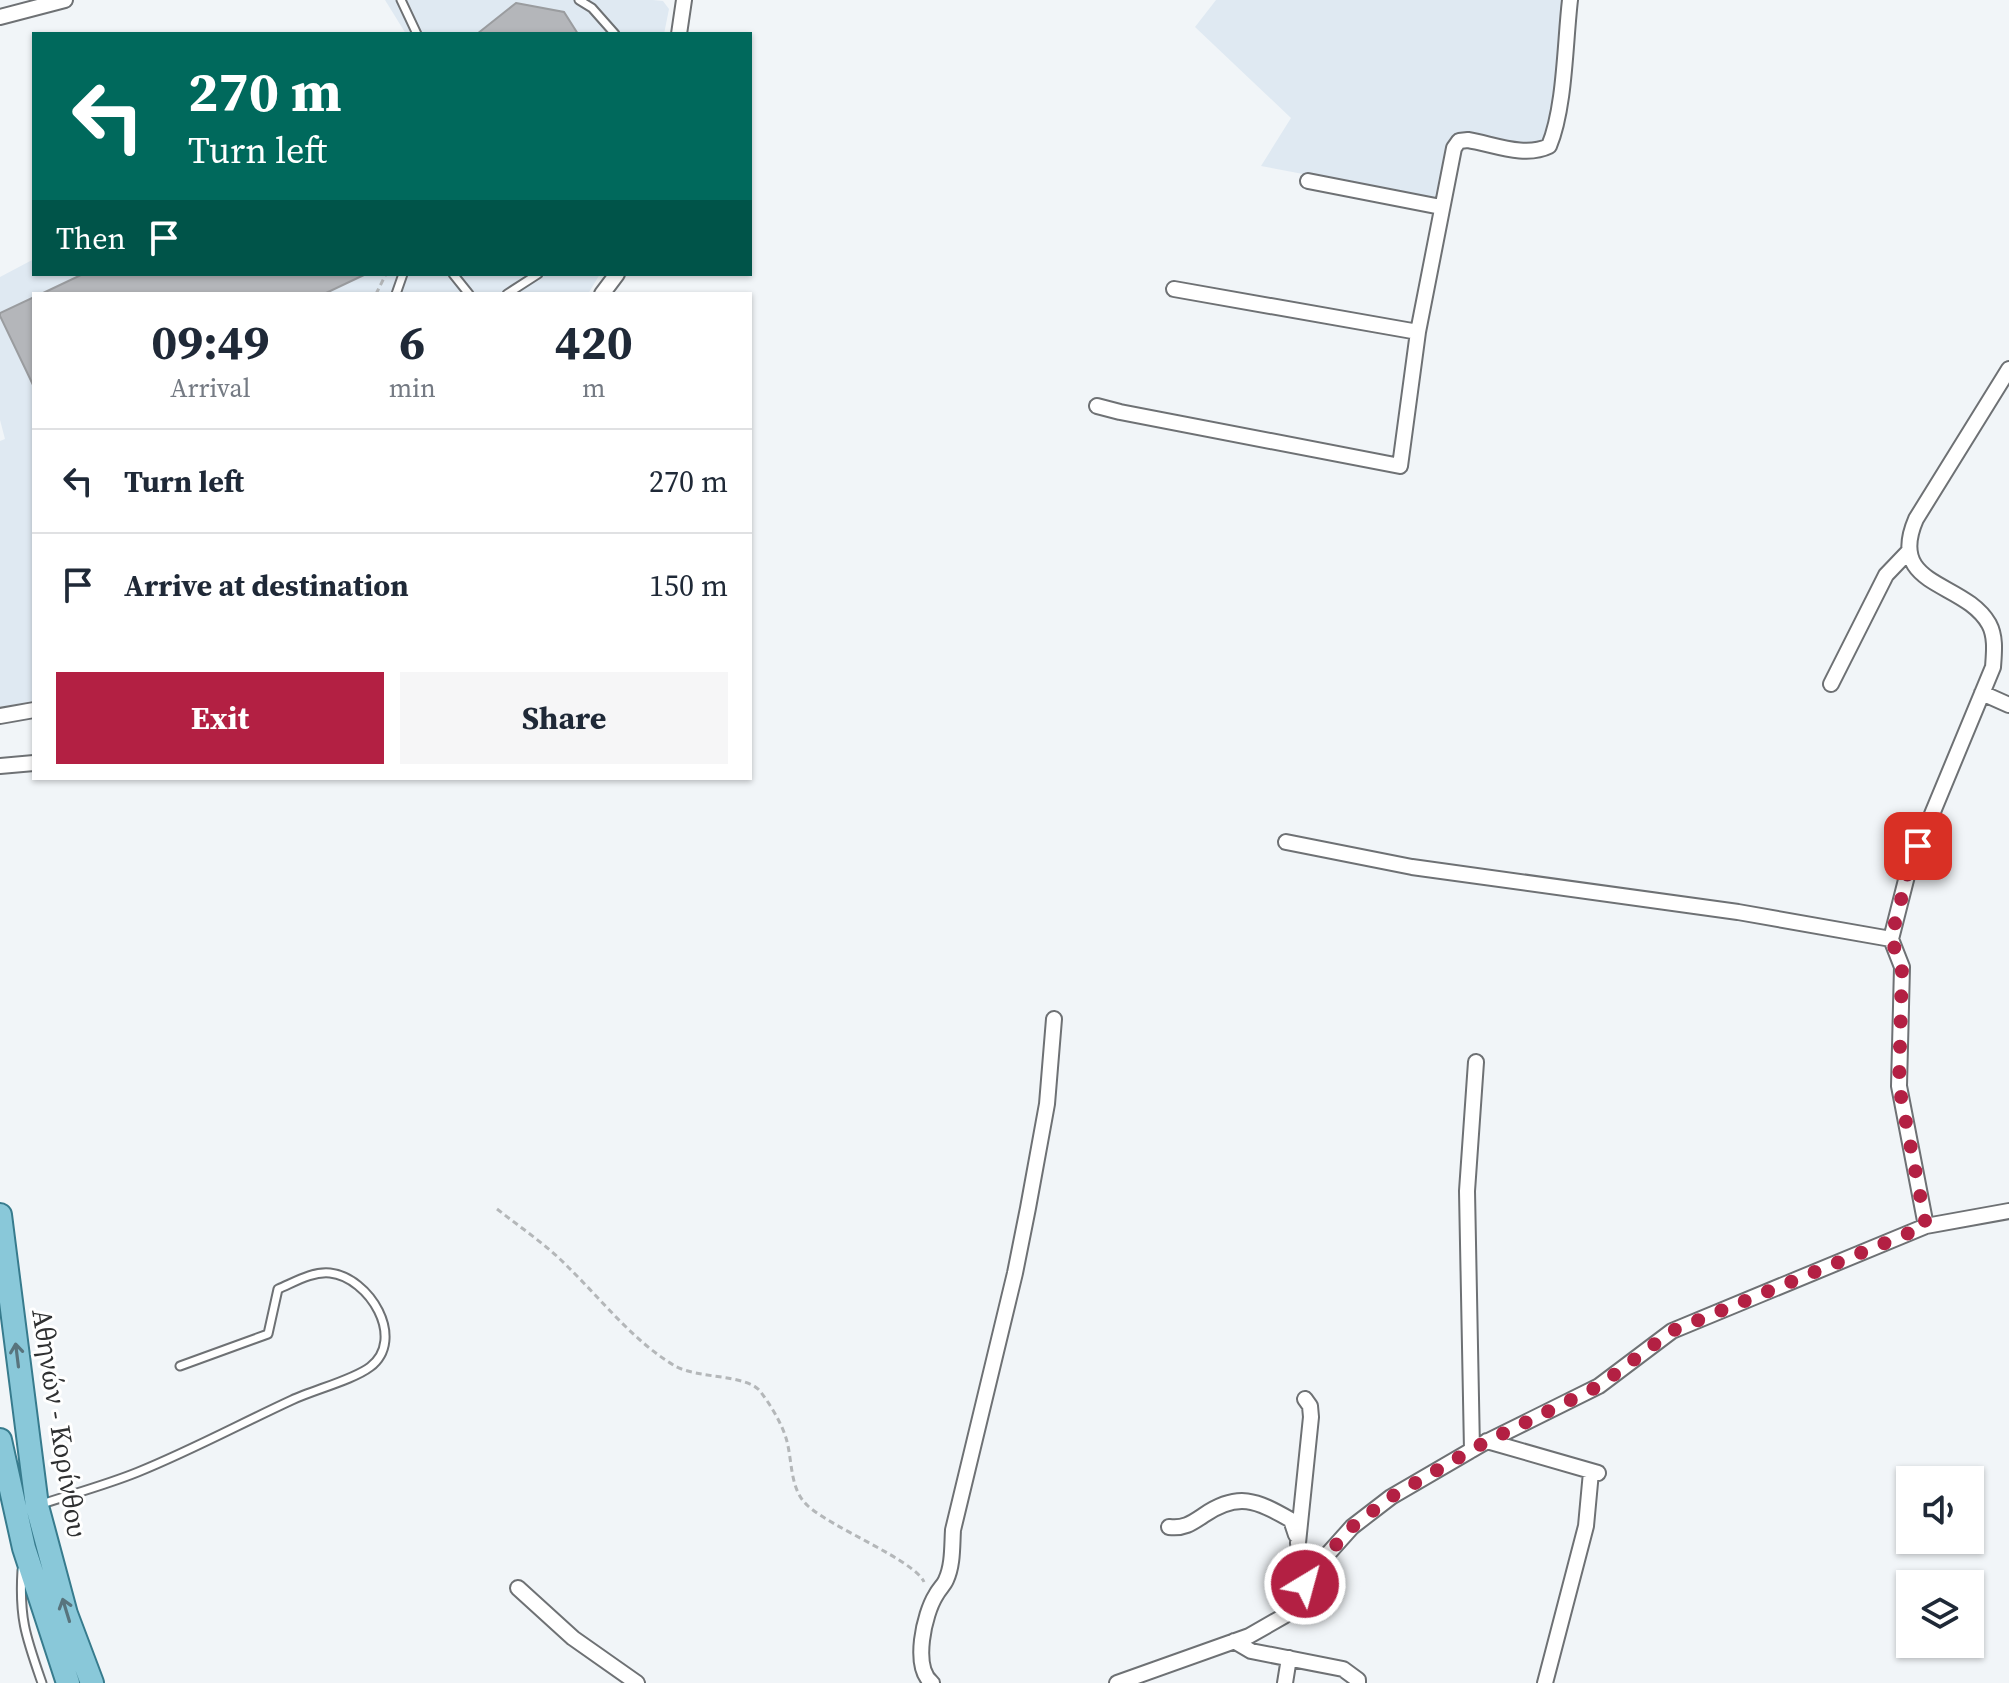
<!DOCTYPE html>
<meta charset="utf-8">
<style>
:root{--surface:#fff;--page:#f6f6f7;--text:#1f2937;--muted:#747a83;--line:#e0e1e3;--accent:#b32043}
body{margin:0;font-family:"Source Serif 4",serif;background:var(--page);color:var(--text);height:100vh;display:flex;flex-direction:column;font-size:30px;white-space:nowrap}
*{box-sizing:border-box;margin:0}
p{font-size:26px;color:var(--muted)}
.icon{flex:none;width:44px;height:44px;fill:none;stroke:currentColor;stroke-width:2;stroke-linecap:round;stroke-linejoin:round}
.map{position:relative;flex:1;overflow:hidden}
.drawer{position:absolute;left:32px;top:292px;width:720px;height:488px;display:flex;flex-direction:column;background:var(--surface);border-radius:0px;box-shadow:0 2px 6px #0004}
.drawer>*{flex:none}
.banner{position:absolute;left:32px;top:32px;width:720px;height:244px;border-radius:0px;box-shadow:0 2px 6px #0004;background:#00695c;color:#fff;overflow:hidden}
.buttons{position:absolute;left:1896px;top:1466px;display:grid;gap:16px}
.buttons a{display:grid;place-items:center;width:88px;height:88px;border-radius:0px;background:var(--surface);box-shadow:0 2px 6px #0004;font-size:40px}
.pin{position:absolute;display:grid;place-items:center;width:68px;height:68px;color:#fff;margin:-34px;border-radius:16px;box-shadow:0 4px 12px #0006}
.me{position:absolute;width:88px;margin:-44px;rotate:37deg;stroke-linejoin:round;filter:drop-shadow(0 0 6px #0008)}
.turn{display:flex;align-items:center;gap:28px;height:168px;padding:0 24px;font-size:36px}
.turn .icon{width:104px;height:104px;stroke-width:2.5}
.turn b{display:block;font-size:56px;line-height:68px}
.then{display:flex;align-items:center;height:76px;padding:0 24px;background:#0003;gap:16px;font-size:30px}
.eta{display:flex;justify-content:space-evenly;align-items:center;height:136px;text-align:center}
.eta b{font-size:48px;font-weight:700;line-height:56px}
.primary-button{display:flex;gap:16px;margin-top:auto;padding:16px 24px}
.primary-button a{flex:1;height:92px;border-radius:0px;background:var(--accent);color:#fff;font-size:32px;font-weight:700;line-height:92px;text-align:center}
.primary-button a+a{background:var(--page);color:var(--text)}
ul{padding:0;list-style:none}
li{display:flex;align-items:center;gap:24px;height:104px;padding:0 24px;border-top:2px solid var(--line)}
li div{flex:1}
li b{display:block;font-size:30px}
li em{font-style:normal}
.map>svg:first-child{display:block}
.built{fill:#dfe9f2}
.building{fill:#b4b6ba;stroke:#9a9c9f;stroke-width:2}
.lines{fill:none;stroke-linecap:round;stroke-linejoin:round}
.lane-casing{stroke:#6e7174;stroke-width:11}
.street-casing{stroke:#6e7174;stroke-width:18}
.primary-casing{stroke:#377b8d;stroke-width:26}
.path{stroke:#b4b7b9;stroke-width:3;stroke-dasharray:6 4;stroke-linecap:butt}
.lane{stroke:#fff;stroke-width:7}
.street{stroke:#fff;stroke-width:14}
.primary{stroke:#89c8d9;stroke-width:22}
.oneway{stroke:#58747d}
.route{stroke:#b32043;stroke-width:14;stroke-dasharray:0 25.2}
.labels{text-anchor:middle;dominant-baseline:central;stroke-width:6;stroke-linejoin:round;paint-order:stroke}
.street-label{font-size:28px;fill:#2f3031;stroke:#fff}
</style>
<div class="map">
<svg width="2009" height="1683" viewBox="0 0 2009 1683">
<rect width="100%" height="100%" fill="#f1f5f8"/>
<path class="built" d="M385,0H653L663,1L669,9L664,34H406Z
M1216,0H1567L1551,135L1540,148L1458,138L1440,200L1261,166L1291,118L1195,27Z
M34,259V274H600L588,294H34V701L0,707V441L5,439L0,420V277Z"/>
<path class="building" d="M516,3L564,12L578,34H477Z
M83,274H366L324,294H41Z
M34,297V387L0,316V313Z"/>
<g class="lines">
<g class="lane-casing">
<path id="lane" d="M401,0L417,34
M579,0L592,8L615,34
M453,274L469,294
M396,294L403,274
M507,294L538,274
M39,1505C72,1494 106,1485 138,1472C190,1451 240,1424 292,1400C313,1390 353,1380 370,1367C407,1339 369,1277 330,1273C312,1271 293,1283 278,1289L268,1334L180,1366
M22,1570C19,1619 26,1637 42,1683"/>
</g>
<g class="street-casing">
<path id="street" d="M0,17L65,0
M679,34L684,0
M1308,181L1441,207
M1174,289L1418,332
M602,294L617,274
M1097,406L1120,412L1400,466L1418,332L1454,148L1459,141L1468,140C1493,144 1525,158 1549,146C1565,108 1565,42 1570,0
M1831,684L1886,575L1908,552
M1982,693L2009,705
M0,716L34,710
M0,766L34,763
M1286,842L1412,867L1738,912L1891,939
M1926,1226L1899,1086L1902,967L1891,939L1908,872L1993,667C1994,653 1996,637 1989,624C1964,580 1886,588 1916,519L2009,369
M1305,1399L1310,1406L1311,1417L1298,1543L1305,1584
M1487,1441L1598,1473
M1472,1450L1467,1191L1476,1062
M1169,1527C1184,1529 1192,1523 1204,1515C1238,1492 1256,1500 1291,1520L1296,1535
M518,1588L573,1638L637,1683
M1234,1641L1251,1651L1343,1669L1358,1680V1683
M932,1683C912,1667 924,1614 936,1595C939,1589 944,1585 946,1580C953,1565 952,1546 953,1530L1015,1273L1028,1208L1047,1104L1054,1019
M1117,1683L1249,1636L1284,1616L1318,1565L1352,1527L1391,1497L1482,1444L1599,1386L1672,1331L1926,1226L2009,1211
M1285,1683L1289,1658
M1545,1683L1586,1526L1591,1472"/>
</g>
<g class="primary-casing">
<path id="primary" d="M0,1215L37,1506L66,1614L92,1683
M0,1440L24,1548L68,1683"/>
</g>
<path class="path" d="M376,294L386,274
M497,1209C521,1228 547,1245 568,1267C602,1300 633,1341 675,1366C698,1379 746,1374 760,1391C770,1404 781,1422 786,1438C793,1461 789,1489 808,1506C832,1528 914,1560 924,1582"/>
<use href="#lane" class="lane"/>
<use href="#street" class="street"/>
<use href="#primary" class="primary"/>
</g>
<defs><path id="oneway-shaft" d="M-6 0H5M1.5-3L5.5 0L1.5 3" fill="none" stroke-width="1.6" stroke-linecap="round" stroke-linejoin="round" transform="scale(2)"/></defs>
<g class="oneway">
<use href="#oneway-shaft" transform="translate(17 1355) rotate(-97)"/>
<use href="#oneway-shaft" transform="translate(66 1610) rotate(-107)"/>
</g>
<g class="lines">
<path class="route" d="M1305,1584L1318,1565L1352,1527L1391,1497L1482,1444L1599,1386L1672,1331L1926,1226L1899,1086L1902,967L1891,939L1908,872L1918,846"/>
</g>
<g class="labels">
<g class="street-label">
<text transform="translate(60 1423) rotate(81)">Αθηνών - Κορίνθου</text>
</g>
</g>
</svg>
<div class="buttons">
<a><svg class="icon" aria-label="sound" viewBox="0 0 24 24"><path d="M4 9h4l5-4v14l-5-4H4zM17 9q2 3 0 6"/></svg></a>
<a><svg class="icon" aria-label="layers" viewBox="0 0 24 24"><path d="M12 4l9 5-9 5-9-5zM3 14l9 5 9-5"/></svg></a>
</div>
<div class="pin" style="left:1918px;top:846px;background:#d93025"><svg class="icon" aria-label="arrive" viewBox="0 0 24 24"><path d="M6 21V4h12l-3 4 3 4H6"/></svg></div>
<svg class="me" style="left:1305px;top:1584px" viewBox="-20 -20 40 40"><circle r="17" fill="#b32043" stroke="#fff" stroke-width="3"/><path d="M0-11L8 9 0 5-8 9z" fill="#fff"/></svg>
<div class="banner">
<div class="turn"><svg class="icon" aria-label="left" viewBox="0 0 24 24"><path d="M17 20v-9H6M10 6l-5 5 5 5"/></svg><div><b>270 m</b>Turn left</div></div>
<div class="then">Then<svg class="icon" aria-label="arrive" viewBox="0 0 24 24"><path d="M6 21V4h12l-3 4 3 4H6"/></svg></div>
</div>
<section class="drawer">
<div class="eta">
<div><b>09:49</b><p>Arrival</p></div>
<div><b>6</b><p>min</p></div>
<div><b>420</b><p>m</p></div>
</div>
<ul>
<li><svg class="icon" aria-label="left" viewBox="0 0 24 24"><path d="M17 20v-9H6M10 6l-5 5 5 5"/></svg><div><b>Turn left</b></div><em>270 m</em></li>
<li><svg class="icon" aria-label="arrive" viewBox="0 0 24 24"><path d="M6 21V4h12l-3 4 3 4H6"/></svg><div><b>Arrive at destination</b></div><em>150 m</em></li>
</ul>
<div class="primary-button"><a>Exit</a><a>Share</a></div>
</section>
</div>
